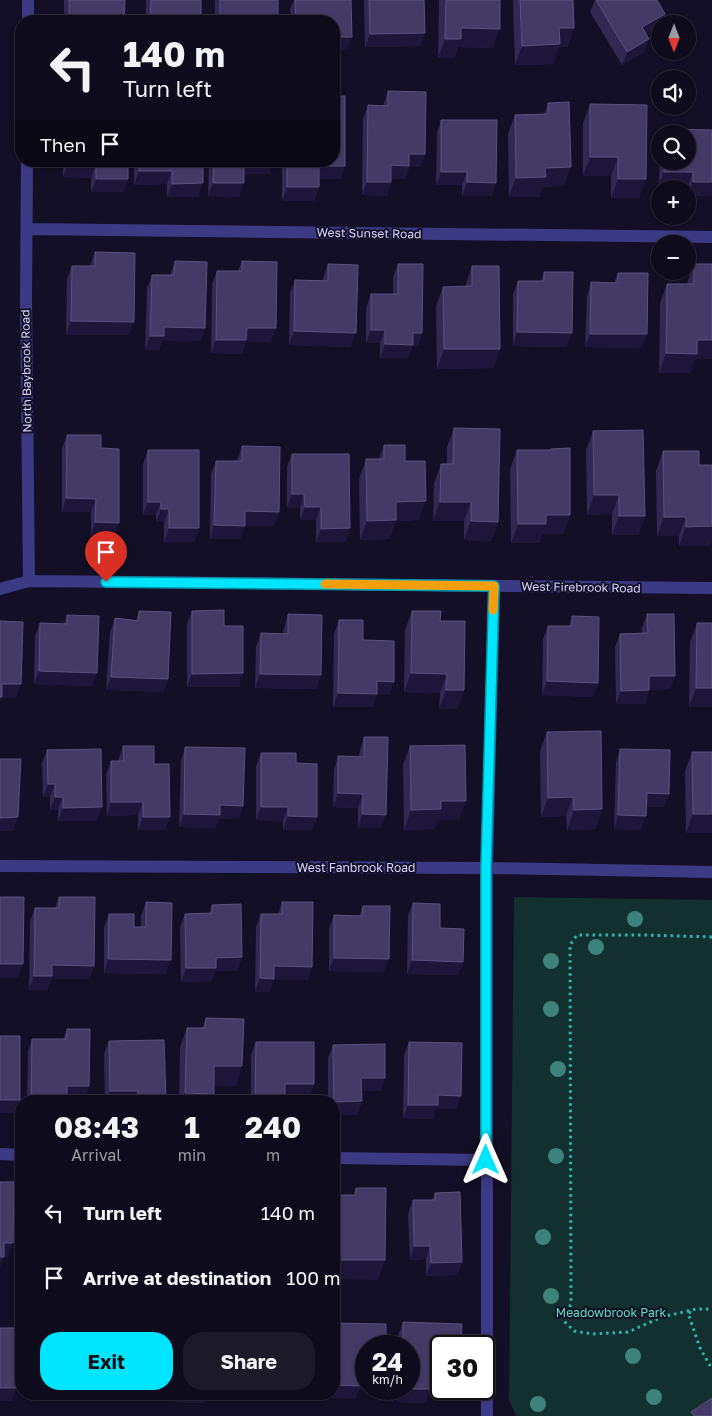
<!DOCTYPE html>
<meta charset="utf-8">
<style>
:root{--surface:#0e0b1c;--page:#1c1929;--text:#f1f3f6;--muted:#9b9ba3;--line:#2e2b3b;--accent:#00e5ff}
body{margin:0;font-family:"Golos Text",sans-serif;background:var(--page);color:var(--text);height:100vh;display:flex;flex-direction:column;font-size:19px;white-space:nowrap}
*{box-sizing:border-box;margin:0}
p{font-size:16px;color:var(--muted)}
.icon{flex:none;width:28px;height:28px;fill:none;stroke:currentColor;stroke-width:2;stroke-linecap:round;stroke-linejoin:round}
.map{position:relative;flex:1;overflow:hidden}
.side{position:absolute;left:15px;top:1095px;width:325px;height:305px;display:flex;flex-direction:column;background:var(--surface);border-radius:20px;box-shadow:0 1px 4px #0004,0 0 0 1px var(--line)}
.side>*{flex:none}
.hud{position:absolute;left:15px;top:15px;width:325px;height:152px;border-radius:20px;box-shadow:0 1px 4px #0004,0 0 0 1px var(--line);background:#0e0b1c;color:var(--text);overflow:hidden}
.needle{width:32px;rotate:180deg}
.controls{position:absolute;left:651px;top:15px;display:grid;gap:10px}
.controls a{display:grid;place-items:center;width:45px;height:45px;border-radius:50%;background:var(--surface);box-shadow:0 1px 4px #0004,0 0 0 1px var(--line);font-size:25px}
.speed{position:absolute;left:355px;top:1335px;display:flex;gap:10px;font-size:25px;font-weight:700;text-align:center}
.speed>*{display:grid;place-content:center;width:65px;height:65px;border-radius:50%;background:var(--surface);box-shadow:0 1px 4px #0004,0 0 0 1px var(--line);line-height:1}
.speed small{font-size:12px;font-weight:400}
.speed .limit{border:2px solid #111;border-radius:8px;background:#fff;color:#111}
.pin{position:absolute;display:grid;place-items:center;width:42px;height:42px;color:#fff;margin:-51px -21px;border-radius:50% 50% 50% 0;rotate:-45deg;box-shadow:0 0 5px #0007}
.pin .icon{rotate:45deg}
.me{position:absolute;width:55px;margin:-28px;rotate:0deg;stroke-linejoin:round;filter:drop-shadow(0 0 4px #0008)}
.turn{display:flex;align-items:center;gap:18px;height:105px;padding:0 25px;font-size:22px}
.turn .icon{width:65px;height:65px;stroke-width:2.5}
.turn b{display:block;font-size:35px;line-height:42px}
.then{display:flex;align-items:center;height:48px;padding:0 25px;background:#0003;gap:10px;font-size:19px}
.eta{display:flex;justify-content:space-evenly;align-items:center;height:85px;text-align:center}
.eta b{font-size:30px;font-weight:700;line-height:35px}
.cta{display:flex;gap:10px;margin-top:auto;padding:10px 25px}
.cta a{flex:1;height:58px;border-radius:20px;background:var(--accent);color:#111;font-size:20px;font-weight:700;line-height:58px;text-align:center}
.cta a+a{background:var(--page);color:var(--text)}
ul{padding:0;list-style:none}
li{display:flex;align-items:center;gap:15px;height:65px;padding:0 25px}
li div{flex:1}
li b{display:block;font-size:19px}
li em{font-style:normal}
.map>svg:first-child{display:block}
.green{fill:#12302f}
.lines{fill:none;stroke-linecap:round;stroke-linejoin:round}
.path{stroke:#2fb8b0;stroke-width:3;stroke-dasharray:2.5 4;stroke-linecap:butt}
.minor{stroke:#3d3a85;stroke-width:12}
.tree{fill:#3d827b}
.wall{fill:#312854}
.shaded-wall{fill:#1d163a}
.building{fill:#433a66;stroke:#5a527e}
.route-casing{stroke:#0095a6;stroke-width:12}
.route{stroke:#00e5ff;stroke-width:9}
.slow{stroke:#f59e0b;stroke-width:9}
.labels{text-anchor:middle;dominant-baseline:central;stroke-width:4;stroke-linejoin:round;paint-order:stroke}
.street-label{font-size:12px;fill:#d9d4ff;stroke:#130f26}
.park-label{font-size:12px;fill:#5fe0c0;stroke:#130f26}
</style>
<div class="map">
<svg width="712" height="1416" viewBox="0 0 712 1416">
<rect width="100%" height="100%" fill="#130f26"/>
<path class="green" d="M514,897L712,900V1416H516L509,1400Z"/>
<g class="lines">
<path class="path" d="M712,937L645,935H577L570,945L571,1304L563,1320L574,1331L593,1334L628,1332L662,1317L696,1309H712
M691,1312L688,1313L700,1348L712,1369"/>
<path class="minor" d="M28,21V0
M27,161L26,300L29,581
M27,229L712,237
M0,589L29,581L712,588
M0,866L487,868L712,872
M0,1154L21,1155
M334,1158L487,1160
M487,1416V868L494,586"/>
</g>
<g class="tree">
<circle cx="635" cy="919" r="8"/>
<circle cx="596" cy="947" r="8"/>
<circle cx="551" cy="961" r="8"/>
<circle cx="551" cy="1009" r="8"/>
<circle cx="558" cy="1069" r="8"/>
<circle cx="556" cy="1156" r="8"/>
<circle cx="543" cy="1237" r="8"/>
<circle cx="551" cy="1296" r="8"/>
<circle cx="633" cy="1356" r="8"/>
<circle cx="654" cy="1397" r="8"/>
<circle cx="538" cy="1404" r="8"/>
</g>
<path class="wall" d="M64,0H125L124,21H64Z
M146,0H201V21H146Z
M215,0H278V21H215Z
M294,0H351L347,50L334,21H291L290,9Z
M364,0H424L425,33L420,46L365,47Z
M439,0H500L493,48L458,47L454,58H438Z
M513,0H573L574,28L567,47H559L553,64L515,65Z
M595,0H657L665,14L661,24H660V27L646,35L644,52L622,65L590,12Z
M388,91L425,154L420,167H409L405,179H391V182L387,196L362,195L363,119L368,105L383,106Z
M548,103L564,186L542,187L539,197H509L508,134L515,115L544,114Z
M590,104L639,198H611V176H583V123Z
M441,120L492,196H462V185H436L437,133Z
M664,129L712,130L688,196V186L659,185L660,141V161H688V134H663Z
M63,161H128V179L123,192H91V178L63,177Z
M134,161H203L198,197H167V184L134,185Z
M209,161H273L269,174H244L239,197L208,196Z
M282,161H334L345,166L340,179H319V187L314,201H282Z
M95,252L129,335H66L67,279L72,266H90Z
M175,261L205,328L200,341L162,340L159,350H145L147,288L152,275H170Z
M242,261L271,342L246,341L242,354L211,353L212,284L217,271H238Z
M328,264L351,347L289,345L290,293L295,280H323V278Z
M398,264L422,333L418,346H412L408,358H380V343H366V308L371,294H393V277Z
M694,264L712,359H695L690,373H659L660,303L667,284H687Z
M472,266L500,349L493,368L437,369L436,306L443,287H465Z
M544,272L567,347L513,346V294L518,281H541Z
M618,273L642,348L585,347L587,296L591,282L614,283Z
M454,428L498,522L491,541L464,540V521H433L434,483L441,464H447V447Z
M593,431L645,516L638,535H612V514L587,515L586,450Z
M67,435L114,536H91V512H62V448Z
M384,445L405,461L419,520L396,521L389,539L360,540L359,479L366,459H379Z
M242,446L274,526L245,525L240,539H210L211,474L216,461H237Z
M148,450L199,528L194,542H164V522H156V515H143V464Z
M517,450L570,515L563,534H542L539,543H511L510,469Z
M663,451L699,465H712V539L710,546H679V536H657L656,471Z
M292,454L350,528L345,542H316V520H300V508H287V467Z
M139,611L168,679L163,692L106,690L110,632L115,618L136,620Z
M192,611L239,687H187V624Z
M412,611L440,621L464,690L457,709H439L440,693L404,692L405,630Z
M288,614L321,675L316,689L255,688L256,647L261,633L283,634L284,628Z
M647,614L675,676L670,689L649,690L645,704H616L615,647L620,634L642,633V628Z
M67,615L92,686L34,684L35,636L40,623L64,624Z
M572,616L598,683L593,697L542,695L543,639L548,626H569Z
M339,620L363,640L389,695H377L372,707H333L334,634Z
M697,623L712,707H689L690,642Z
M547,732L602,809L595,829L567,830L566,816L541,817L540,751Z
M364,737L381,828H358V808L333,807L334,770L338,756L359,757L360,750Z
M123,746L154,764L165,830H138V815L107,816L106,775L111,761H118Z
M410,746L459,820H437L434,829L404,830L403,765Z
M185,747L243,806L239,819H219L215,828L179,827L181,760Z
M620,749L669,794L664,807H647L641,830L614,829L616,763Z
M47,750L97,821H58V810H50V797H43L42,763Z
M692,752L712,833H686L685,771Z
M261,753L296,763L317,817L312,830H283V821L256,820V766Z
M59,897L94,966L89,979H51L47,990H29L30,921L35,908H55Z
M146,902L166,974L104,973V928L109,914L134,927H141V916Z
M282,902L308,980H274L269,992H255L256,927L261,914H278Z
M413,903L440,928L463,962L458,975L407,974L408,916Z
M212,905L242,957L237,971H215L211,981L181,982L180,927L185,914L209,913Z
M363,906L384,972L329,971V928L334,915L359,916Z
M206,1018L236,1086L214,1085L211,1101H179L180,1047L187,1028H202Z
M67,1029L89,1086L84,1100L67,1099V1101H27L28,1052L32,1039H63Z
M109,1041L166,1101H105L104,1054Z
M256,1042L314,1084L309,1097H285V1101H251V1055Z
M409,1042L461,1096L456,1109H436L433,1119L403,1118L404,1055Z
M333,1045L385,1078L380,1091H362V1101L357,1115H334V1101H328V1058Z
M435,1193L462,1262L457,1275L426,1276V1259L410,1260L408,1214L413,1200H432Z
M403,1322L441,1346V1374H431L426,1403L397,1402V1389H409V1346H398V1336Z
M174,1394H207L204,1403L174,1402Z
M278,1394H309L306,1401H278Z"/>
<path class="shaded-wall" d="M665,14L661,24H660V27L637,41L642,27Z
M461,28L500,29L493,48L458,47L454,58H438L445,39Z
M559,28H574L567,47H559L553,64L515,65L522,46Z
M425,33L420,46L365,47L370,34Z
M334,37H352L347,50H334Z
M649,39L644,52L622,65L627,52Z
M409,154H425L420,167H409L405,179H387L391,165Z
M590,157H618L611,176H583Z
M244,161H273L269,174H239Z
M68,164H96L91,178L63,177Z
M319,166H345L340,179H314Z
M571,167L564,186L542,187L539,197H509L516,178L545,168Z
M139,171H172L167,184L134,185Z
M441,172H467L462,185H436Z
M664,172H693L688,186L659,185Z
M96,179H128L123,192H91Z
M618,179H646L639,198H611Z
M367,182H391L387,196L362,195Z
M467,182L496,183L492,196H462Z
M693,182H712V196H688Z
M203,183L198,197H167L172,184Z
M213,183H244L239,197L208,196Z
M287,187H319L314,201H282Z
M71,321L134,322L129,335H66Z
M164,327L205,328L200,341L162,340L159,350H145L150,336Z
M247,328H276L271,342L246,341L242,354L211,353L216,340Z
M371,330H385L380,343H366Z
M294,331L356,333L351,347L289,345Z
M517,332L572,333L567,347L513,346Z
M413,333H422L418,346H412L408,358H380L385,344Z
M590,334H647L642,348L585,347Z
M697,340H712V359H695L690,373H659L666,353Z
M444,349H500L493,368L437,369Z
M292,494H304L300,508H287Z
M594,495H619L612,514L587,515Z
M66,498L96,499L91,512H62Z
M426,501L419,520L396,521L389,539L360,540L367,521L396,502Z
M148,502H161L156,515H143Z
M440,502H471L464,521H433Z
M305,507H321L316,520H300Z
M161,509H169L164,522H156Z
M245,511L279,512L274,526L240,525Z
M546,515H570L563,534H542L539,543H511L518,524Z
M619,516H645L638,535H612Z
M664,517H686L679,536H657Z
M471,521L498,522L491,541L464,540Z
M95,522L119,523L114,536H91Z
M214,525L245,526L240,539H210Z
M712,526V539L710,546H679L686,527Z
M169,528H199L194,542H164Z
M350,528L345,542H316L321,529Z
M39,671L97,673L92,686L34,684Z
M243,673L239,687H187L192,674Z
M411,673L447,674L440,693L404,692Z
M260,674L321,675L316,689L255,688Z
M649,676H675L670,689L644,690Z
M111,677L168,679L163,692L106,690Z
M377,681L394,682L389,695H377L372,707H333L338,693Z
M547,681L598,683L593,697L542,695Z
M2,684H21L16,698H2L0,702V689Z
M696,688H712V707H689Z
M446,690H464L457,709H439Z
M649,690L645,704H616L621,691Z
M48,784H55L50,797H43Z
M338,793L363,794L358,808L333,807Z
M647,793L669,794L664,807H642Z
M55,797H63L58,810H50Z
M573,797L566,816L541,817L548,798Z
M441,801H466L459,820H437L434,829L404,830L411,810Z
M111,802H143L138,815L107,816Z
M220,805L243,806L239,819H219L215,828L179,827L184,814Z
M102,807L97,821H58L63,808Z
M261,807H288L283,821L256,820Z
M602,809L595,829L567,830L574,810Z
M362,814L386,815L381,828H358Z
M693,814H712V833H686Z
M618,815L646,816L641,830L614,829Z
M288,816L317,817L312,830H283Z
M18,817L13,831H0V818Z
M143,817H170L165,830H138Z
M242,957L237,971H215L211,981L181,982L186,968L216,958Z
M334,958L389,959L384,972L329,971Z
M108,959L171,960L166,974L104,973Z
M412,960L463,962L458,975L407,974Z
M0,964H23L18,978H0Z
M52,965L94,966L89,979H51L47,990H29L34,976Z
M274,966L312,967L308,980H274L269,992H255L260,978Z
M214,1066H242L236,1086L207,1085Z
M361,1078H385L380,1091H356Z
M285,1084H314L309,1097H281Z
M67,1086H89L84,1100L62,1099Z
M110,1091H138L134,1101H106Z
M185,1093L214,1094L211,1101H182Z
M438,1095L461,1096L456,1109H436L433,1119L403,1118L408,1105Z
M0,1100H20L15,1113H0Z
M362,1101L357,1115H334V1102Z
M4,1243H13L8,1257H1H4L0,1268V1255Z
M414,1246H430L426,1259L410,1260Z
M334,1260H385L378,1280L334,1279Z
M462,1262L457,1275L426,1276L431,1263Z
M431,1360H441V1374H426Z
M360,1375L366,1376V1389H380H359L355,1399L325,1398L327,1394H334V1385Z
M0,1388H17L12,1401H0Z
M402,1389H430L426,1403L397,1402Z
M32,1394H61L59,1401L29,1400Z
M105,1394H135L134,1399L103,1398Z
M177,1394H207L204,1403L174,1402Z
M280,1394H309L306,1401H278Z"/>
<path class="building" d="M69,0H125L124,21H69Z
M151,0H201V21L150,20Z
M220,0H278V21H220Z
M295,0H351L352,37H334V21H296Z
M369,0H424L425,33L370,34Z
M446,0H500V29L461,28V39H445Z
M520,0H573L574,28H559L560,44L522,46Z
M596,0H657L665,14L642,27L649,39L627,52Z
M388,91L426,92L425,154H409V166L391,165V182H367L368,105L388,106Z
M334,96H345V166H319V187H287V161H334Z
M569,102L571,167L545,168L546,177L516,178L515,115L548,114V103Z
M590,104L647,105L646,179H618V157H590Z
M441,120H497L496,183L467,182V172H441Z
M664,129L712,130V182H693V172H664V161H688V134H664Z
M68,161H128V179H96V164H68Z
M139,161H203V183L172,184V171H139Z
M214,161H244V183H213Z
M95,252L135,253L134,322L71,321L72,266H95Z
M175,261L207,262L205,328L164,327V336H150L152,275H174Z
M242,261L277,262L276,328H247L246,340H216L217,271H242Z
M328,264L358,265L356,333L294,331L295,280L328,281Z
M398,264H423L422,333H413V345L385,344V330H371V294H398Z
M694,264H712V340H697V354L666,353L667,284H694Z
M472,266H499L500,349H444L443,287L472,286Z
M544,272H573L572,333L517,332L518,281H544Z
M618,273H648L647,334H590L591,282L617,283Z
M454,428L500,429L498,522L471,521V502H440L441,464H453Z
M643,430L645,516H619V495H594L593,431Z
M67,435H101V448L119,449V523L95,522L96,499L66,498Z
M384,445H405V461H425L426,501L396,502V520L367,521L366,459H384Z
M242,446L280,447L279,512L245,511V526L214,525L216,461H242Z
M570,448V515H546V524H518L517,450H551V449Z
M148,450H199V528H169V509H161V502H148Z
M663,451H699V465H712V526L686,527V517H664Z
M292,454H349L350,528L321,529V507H305L304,494H292Z
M224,610V626H243V673L192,674V611Z
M139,611L171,612L168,679L111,677L115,618L138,621Z
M412,611H441L440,621H465L464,690H446L447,674L411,673Z
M288,614L322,615L321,675L260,674L261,633L288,634Z
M647,614H674L675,676H649V690L621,691L620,634L648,633Z
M67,615L99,616L97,673L39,671L40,623L67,624Z
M572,616L599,617L598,683L547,681L548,626H572Z
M339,620H363V640L394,641V682L377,681V694L338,693Z
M0,621L23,622L21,684H2V697H0Z
M697,623H712V688H696Z
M601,731L602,809L574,810L573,797L548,798L547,732Z
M364,737H388L386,815L362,814L363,794L338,793V756L364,757Z
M465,745L466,801H441V809L411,810L410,746Z
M123,746H154V764H169L170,817H143V802H111V761H124Z
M185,747L245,748L243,806L220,805V815L184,814Z
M101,749L102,807L63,808V797H55V784H48L47,750Z
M620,749L670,750L669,794L647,793L646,816L618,815Z
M692,752H712V814H693Z
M261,753H296V763L317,764V817L288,816V807H261Z
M0,759H21L18,817L0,818Z
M0,897H24L23,964H0Z
M59,897H95L94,966L52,965V976H34L35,908H59Z
M146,902L172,903L171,960L108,959L109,914H134V927H146Z
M282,902H313L312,967L274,966V979L260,978L261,914H282Z
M413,903L440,904V928L464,929L463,962L412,960Z
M241,904L242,957L216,958V968H186L185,914L212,913V905Z
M363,906H390L389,959L334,958V915L362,916Z
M206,1018L244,1019L242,1066H214V1094L185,1093L187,1028H205Z
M67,1029H90L89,1086H67V1101H31L32,1039H66Z
M0,1036H20V1100H0Z
M164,1040L166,1101H138V1091H110L109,1041Z
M256,1042H314V1084H285V1101H255Z
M409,1042L462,1043L461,1096L438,1095V1105H408Z
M385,1044V1078H361L362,1101L334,1102L333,1045Z
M0,1182H14L13,1243H4V1257H0Z
M356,1188H386L385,1260H334V1195H355Z
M460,1192L462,1262L431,1263L430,1246H414L413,1200H435V1193Z
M403,1322L462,1324L461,1346H441V1360H431L430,1389H409V1346H403Z
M334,1323L386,1324V1346H366V1376L360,1375V1386L334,1385Z
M0,1328H18L17,1388H0Z
M712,1398V1416H694L691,1412Z"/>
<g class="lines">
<g class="route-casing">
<path id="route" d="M106,582L494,586L486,868V1160"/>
</g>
<use href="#route" class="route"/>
<path class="slow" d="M325,584L494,586L493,610"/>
</g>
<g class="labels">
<g class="street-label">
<text transform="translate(369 233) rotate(1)">West Sunset Road</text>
<text transform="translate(26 371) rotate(-91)">North Baybrook Road</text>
<text transform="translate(581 587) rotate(1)">West Firebrook Road</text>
<text x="356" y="867">West Fanbrook Road</text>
</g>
<g class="park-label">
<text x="611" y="1312">Meadowbrook Park</text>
</g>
</g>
</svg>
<div class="controls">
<a><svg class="needle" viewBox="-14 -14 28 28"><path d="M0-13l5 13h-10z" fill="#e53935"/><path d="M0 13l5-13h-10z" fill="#9b9ba3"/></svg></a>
<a><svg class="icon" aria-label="sound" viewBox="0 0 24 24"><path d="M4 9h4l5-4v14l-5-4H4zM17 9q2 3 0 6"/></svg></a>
<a><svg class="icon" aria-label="search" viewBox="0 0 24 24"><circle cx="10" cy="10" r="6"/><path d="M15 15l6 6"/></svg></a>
<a>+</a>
<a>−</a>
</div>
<div class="speed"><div>24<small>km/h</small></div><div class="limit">30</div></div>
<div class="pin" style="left:106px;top:582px;background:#d93025"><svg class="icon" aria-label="arrive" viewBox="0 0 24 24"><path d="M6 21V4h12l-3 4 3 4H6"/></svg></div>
<svg class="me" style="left:486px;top:1160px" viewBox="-20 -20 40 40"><path d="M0-17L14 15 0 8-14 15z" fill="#00e5ff" stroke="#fff" stroke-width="4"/></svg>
<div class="hud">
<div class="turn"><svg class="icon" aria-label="left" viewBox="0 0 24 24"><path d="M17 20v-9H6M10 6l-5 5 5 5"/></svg><div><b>140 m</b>Turn left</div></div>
<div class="then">Then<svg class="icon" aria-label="arrive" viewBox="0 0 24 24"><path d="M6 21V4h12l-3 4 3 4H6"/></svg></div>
</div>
<section class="side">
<div class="eta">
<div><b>08:43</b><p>Arrival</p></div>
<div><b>1</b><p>min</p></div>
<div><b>240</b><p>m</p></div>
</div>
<ul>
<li><svg class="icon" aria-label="left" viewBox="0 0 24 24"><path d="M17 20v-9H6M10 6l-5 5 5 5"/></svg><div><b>Turn left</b></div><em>140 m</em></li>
<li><svg class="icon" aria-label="arrive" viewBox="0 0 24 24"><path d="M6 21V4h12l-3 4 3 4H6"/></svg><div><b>Arrive at destination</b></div><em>100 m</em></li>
</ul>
<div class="cta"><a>Exit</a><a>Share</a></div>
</section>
</div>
